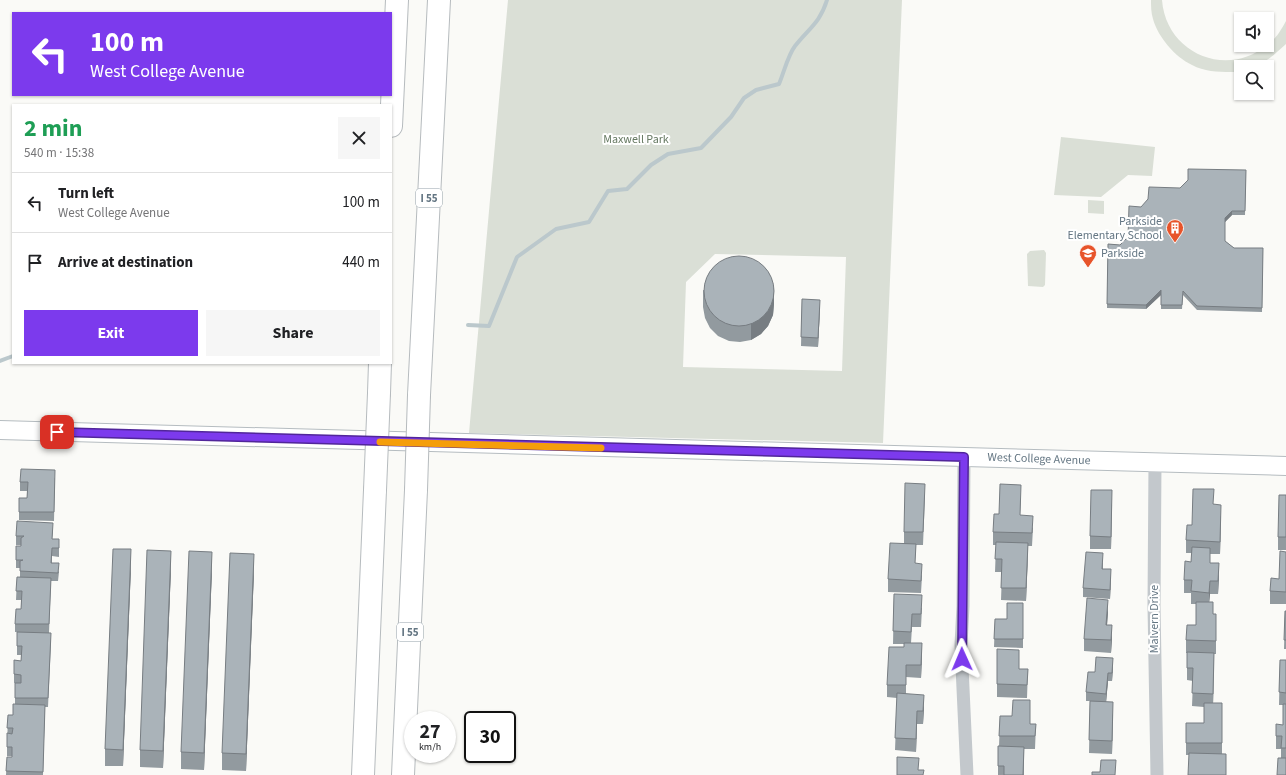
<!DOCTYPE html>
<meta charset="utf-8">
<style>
:root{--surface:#fff;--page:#f6f6f6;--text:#202124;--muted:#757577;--line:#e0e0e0;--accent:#7c3aed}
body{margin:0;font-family:"Source Sans 3",sans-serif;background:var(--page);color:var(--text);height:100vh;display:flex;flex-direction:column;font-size:15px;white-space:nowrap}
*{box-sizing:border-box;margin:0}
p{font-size:13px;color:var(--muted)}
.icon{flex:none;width:22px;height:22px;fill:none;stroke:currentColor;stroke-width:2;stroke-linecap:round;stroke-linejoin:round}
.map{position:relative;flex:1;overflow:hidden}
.sheet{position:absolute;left:12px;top:104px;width:380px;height:260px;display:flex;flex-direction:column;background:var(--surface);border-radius:0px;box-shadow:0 1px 3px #0004}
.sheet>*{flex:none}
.banner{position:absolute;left:12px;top:12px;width:380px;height:84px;border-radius:0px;box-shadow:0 1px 3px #0004;background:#7c3aed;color:#fff;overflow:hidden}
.buttons{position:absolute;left:1234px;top:12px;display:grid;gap:8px}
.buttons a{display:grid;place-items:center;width:40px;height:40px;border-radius:0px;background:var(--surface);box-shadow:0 1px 3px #0004;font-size:20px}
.speed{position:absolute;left:404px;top:711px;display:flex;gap:8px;font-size:20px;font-weight:700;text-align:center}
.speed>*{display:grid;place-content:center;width:52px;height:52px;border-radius:50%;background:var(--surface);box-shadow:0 1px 3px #0004;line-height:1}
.speed small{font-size:10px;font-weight:400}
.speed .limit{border:2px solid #111;border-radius:6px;background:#fff;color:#111}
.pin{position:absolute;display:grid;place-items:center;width:34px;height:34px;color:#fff;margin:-17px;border-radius:8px;box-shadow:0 2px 6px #0006}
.me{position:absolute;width:44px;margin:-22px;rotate:359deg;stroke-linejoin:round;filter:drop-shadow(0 0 3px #0008)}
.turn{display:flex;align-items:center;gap:14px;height:84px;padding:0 12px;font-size:18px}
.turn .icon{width:52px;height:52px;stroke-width:2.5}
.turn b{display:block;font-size:28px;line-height:34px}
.round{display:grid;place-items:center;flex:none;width:42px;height:42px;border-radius:0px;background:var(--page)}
.overview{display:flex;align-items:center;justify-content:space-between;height:68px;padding:0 12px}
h1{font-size:24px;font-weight:700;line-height:30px;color:#1e9e55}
.cta{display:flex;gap:8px;margin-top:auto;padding:8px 12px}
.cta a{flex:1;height:46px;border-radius:0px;background:var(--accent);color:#fff;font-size:16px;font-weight:700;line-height:46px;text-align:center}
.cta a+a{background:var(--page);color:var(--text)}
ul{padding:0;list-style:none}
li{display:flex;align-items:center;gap:12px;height:60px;padding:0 12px;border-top:1px solid var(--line)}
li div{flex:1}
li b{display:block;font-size:15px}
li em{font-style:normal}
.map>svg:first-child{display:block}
.green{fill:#dadfd6;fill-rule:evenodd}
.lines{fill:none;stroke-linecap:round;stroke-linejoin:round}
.stream{stroke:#bbc8cc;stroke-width:4}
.secondary-casing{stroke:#b5bcc0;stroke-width:20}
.motorway-casing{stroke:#b6bbbe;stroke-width:24}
.minor{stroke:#c3c8cc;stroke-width:13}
.secondary{stroke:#fff;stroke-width:18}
.motorway{stroke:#fff;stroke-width:22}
.motorway-bridge-casing{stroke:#b6bbbe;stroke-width:24;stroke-linecap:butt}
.motorway-bridge{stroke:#fff;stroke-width:22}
.wall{fill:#929a9f}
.shaded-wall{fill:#777d82}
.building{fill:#aab3b9;stroke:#777d82}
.route-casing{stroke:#51269a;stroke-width:10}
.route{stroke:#7c3aed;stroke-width:7}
.slow{stroke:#f59e0b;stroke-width:7}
.labels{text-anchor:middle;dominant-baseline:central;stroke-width:4;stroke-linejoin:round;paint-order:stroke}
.shield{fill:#fff;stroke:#929fa8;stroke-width:1}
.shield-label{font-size:11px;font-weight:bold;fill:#647683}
.park-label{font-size:12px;fill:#677a63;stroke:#fff}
.poi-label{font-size:12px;fill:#647683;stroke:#fff;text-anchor:end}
.street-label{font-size:12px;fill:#647683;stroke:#fff}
</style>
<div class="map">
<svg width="1286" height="775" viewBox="0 0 1286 775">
<rect width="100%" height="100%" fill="#fafaf7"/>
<path class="green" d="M508,0H902L883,443L469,433ZM715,254L846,257L842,371L683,367L686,282Z
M1151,0H1162C1166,53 1226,79 1267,45C1276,39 1281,30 1286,21V44C1270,58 1263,67 1241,67V72C1224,72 1207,73 1192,65C1175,57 1158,37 1153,19C1151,13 1151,6 1151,0Z
M1061,137L1155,147L1152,176L1128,175L1101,197L1054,195Z
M1088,200L1104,201V214L1088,213Z
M1044,250L1046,253L1045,285L1043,287L1028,286L1027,254L1030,251Z"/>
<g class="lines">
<path class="stream" d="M468,325L489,326L517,257L556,229L589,222L608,191L627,189L651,165L668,154L701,148L731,117L744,98L756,90L779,84C784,72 788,55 795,46C809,28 820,23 827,0
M0,361L13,356"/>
<g class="secondary-casing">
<path id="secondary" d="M0,430L1286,466"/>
</g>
<g class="motorway-casing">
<path id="motorway" d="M391,126L397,0
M379,393L380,363
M419,395L439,0
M363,775L375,490
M403,775L416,490"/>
</g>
<path class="minor" d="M964,457L963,606L961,645L967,775
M1155,463L1154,606L1157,775"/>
<use href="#secondary" class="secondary"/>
<use href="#motorway" class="motorway"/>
<g class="motorway-bridge-casing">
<path id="motorway-bridge" d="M375,490L379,393
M416,490L419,395"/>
</g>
<use href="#motorway-bridge" class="motorway-bridge"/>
</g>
<path class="wall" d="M1246,170L1245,215H1232L1225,222V241L1234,248H1263L1262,312L1197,310L1183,295L1182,309H1161V295L1146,309L1107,308L1108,244L1120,245L1128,237L1141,207L1180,188Z
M703,290L774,304L773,315L768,326L761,334L751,340L740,342L729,341L718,336L710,328L705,318L703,307Z
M802,299L820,308L818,347L801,346Z
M55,478L54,521L19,520V498H27V491H20V482Z
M1286,495V550H1278V537Z
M925,496L923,545H916L915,563L922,576L921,593L888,592V579L904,544V532Z
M1021,498L1020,515L1033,528L1032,546H1028L1026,601L1001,600L1002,572H995L996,545H993V532Z
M1112,503L1111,549H1090V536Z
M1214,504L1221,517L1220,554H1210V563L1219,576L1218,594H1210L1209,602L1213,614L1216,627V654H1214L1213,703H1222V754L1186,755V723H1204V707L1192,706L1193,681L1187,680V653H1186V640L1196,625V604H1191V593H1184V580L1191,562L1192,553H1186V540L1192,525Z
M53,532L52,539L59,548V557L52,556V563L59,572L58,581H51L49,633L51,642L48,707H45L43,775H6L7,757H12V756H7V747L8,715H13L15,704V683H14V660L21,661V655H17V632H15V624L21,609V600H16L17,577H20V568H16V560L21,545H16V536Z
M1286,552V604H1270V591L1279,579Z
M1103,562V569L1111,578L1110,599L1083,597V588Z
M131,566L123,766H105V749Z
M171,568L163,768L140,767V750Z
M212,569L204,770L181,769V752Z
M254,571L246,771L222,770V753Z
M894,594L922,608L921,627H912L911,643L922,656L921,678L906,677V694L924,707L923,724H917L916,752L895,750L897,698L887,697V685L904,647V644H893Z
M1023,603V648L994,647L995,619H1007Z
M1285,611H1286V649H1284Z
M1108,612L1107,625L1112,638L1111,653L1084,651V639Z
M997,649L1019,669H1028L1027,698L997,697Z
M1280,660H1286V775L1281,758V749H1276V736L1283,725V705H1279Z
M1113,667L1112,681H1108L1106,702L1113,715L1112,754L1089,753L1090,701H1086V692L1095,672Z
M1000,716L1030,724H1036L1035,749H1024V775H998V746L999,747Z"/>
<path class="shaded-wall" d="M1232,211V215L1225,222V218Z
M774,287V304L773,315L768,326L761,334L751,340V323Z
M1161,290V295L1146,309V305Z
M820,300V308L818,347V338Z
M1112,490V503L1111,549V537Z
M1221,505V517L1220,554V542Z
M1028,543V555L1026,601V588Z
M131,549V566L123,766V750Z
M171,551V568L163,768V751Z
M212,552V569L204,770V753Z
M254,554V571L246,771V754Z
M1219,563V576L1218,594V581Z
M1111,569V578L1110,599V590Z
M1210,581V594L1209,605V593Z
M1108,600V612L1106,638V625Z
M1112,625V638L1111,653V640Z
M922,643V656L921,678V665Z
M1214,653V666L1213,707V694Z
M1113,658V667L1112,681V673Z
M1108,673V681L1106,703V694Z
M924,695V707L923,724V711Z
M1113,702V715L1112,754V741Z
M917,711V724L916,752V739Z"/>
<path class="building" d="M1188,169L1246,170L1245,211H1232L1225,218V241L1234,248H1263L1262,308L1197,306L1183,291L1182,305H1161V290L1146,305L1107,304L1108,244L1120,245L1128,237L1129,206L1141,207L1148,199L1149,187L1180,188L1188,180Z
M704 291a35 35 0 1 1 70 0a35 35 0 1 1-70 0Z
M802,299L820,300L818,338L801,337Z
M21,469L55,470L54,512H19V498H27L28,482H20Z
M905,483L925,484L923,532H904Z
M1000,484L1021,485L1020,515L1033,516L1032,533L993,532L994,514H999Z
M1193,489H1214L1213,504L1221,505L1220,542L1186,540L1187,525H1192Z
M1091,490H1112L1111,537L1090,536Z
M1279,495H1286V537H1278Z
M17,521L53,523L52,539H59V548H52L51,563H59L58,573L20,571V561L23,560H16V546H21V538L24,536H16Z
M996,542L1028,543L1026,588H1001L1002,559H995Z
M890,543L916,544L915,563L922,564L921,581L888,579Z
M1192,547L1210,548V563H1219L1218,581H1210L1209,593L1191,591L1192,580H1184L1185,561L1191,562Z
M113,549H131L123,750L105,749Z
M147,550L171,551L163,751L140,750Z
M189,551L212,552L204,753L181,752Z
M1280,551L1286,552V592L1270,591L1271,578L1279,579Z
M1086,552L1103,553L1102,569H1111L1110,590L1083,588Z
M230,553L254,554L246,754L222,753Z
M17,577L51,578L49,624H15L16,609H21L22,591H16Z
M894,594L922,595L921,614H912L911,632L893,631Z
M1087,598L1108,600L1106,625H1112L1111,640L1084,639Z
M1196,602H1213V614H1216V641L1186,640L1187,625H1196Z
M1007,603H1023V639H994L995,619H1007Z
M1285,611H1286V640H1284Z
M17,632L51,633L48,698H15V683H21V675L14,674V660L21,661L22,646H17Z
M904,643H922L921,665H906V685H887L889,647H904Z
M997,649L1019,650V669H1028L1027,685L997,684Z
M1187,652L1214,653L1213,694L1192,693L1193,668H1187Z
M1096,657L1113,658L1112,673H1108L1106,694L1086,692L1088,672H1095Z
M1280,660H1286V693L1279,692Z
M897,693L924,695L923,711H917L916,739L895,738Z
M1013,700H1030V724H1036L1035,736H999L1000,716H1012Z
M1090,701L1113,702L1112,741L1089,740Z
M1204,703H1222V743H1186V723H1204Z
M13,704L45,705L43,772L6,771L7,757H12V747H7V733L12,734L13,728H7L8,715H13Z
M1283,704H1286V748H1281L1282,736H1276V724L1283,725Z
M998,746L1024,747L1023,775H1004V766H998Z
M1189,753L1226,754V775H1188Z
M897,757L919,758L918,770H924L923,775H897Z
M1278,758H1286V775H1277Z
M1101,760H1116L1115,775H1092V772H1100Z"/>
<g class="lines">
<g class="route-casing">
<path id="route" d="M57,432L964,457L962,659"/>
</g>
<use href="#route" class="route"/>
<path class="slow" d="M380,442L601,448"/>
</g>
<defs>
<g id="building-pin" transform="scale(0.9)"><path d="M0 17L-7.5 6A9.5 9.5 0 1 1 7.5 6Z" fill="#e7542a" stroke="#fff"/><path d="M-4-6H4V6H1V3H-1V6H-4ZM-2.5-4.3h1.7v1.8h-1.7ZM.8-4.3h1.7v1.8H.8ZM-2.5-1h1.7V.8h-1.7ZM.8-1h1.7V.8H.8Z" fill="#fff"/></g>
<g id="school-pin" transform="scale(0.9)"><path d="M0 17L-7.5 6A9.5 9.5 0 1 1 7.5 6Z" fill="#e7542a" stroke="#fff"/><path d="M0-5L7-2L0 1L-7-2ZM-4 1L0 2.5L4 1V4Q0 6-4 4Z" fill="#fff"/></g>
</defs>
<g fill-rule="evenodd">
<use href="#building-pin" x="1175" y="228"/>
<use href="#school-pin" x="1088" y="253"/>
</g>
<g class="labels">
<g class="shield">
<rect x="416" y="189" width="26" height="18" rx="3"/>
<rect x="397" y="623" width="26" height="18" rx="3"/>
</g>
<g class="shield-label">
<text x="429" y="198">I 55</text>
<text x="410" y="632">I 55</text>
</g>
<g class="park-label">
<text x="636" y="139">Maxwell Park</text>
</g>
<g class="poi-label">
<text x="1162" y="221">Parkside<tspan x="1162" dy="14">Elementary School</tspan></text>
<text x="1101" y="253" text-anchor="start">Parkside</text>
</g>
<g class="street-label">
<text transform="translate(1039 459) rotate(2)">West College Avenue</text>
<text transform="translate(1154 619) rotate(-90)">Malvern Drive</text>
</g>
</g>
</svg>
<div class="buttons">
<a><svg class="icon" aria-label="sound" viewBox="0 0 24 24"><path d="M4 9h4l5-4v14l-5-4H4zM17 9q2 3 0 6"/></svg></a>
<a><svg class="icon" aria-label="search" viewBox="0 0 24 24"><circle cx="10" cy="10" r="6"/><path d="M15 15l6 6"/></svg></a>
</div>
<div class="speed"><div>27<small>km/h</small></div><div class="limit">30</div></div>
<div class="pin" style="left:57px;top:432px;background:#d93025"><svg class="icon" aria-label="arrive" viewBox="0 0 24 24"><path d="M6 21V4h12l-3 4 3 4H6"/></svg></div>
<svg class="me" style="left:962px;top:659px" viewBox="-20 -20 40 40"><path d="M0-17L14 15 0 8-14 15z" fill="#7c3aed" stroke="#fff" stroke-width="4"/></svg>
<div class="banner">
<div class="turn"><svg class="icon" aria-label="left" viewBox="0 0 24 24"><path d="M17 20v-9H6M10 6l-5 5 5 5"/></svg><div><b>100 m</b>West College Avenue</div></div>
</div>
<section class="sheet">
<div class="overview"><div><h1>2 min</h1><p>540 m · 15:38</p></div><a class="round"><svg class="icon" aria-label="close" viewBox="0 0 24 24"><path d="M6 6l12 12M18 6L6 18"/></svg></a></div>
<ul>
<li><svg class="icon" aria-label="left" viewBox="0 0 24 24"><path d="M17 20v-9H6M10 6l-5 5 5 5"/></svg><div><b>Turn left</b><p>West College Avenue</p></div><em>100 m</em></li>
<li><svg class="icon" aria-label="arrive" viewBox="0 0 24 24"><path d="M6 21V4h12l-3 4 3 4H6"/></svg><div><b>Arrive at destination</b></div><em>440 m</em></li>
</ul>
<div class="cta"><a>Exit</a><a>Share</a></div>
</section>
</div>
